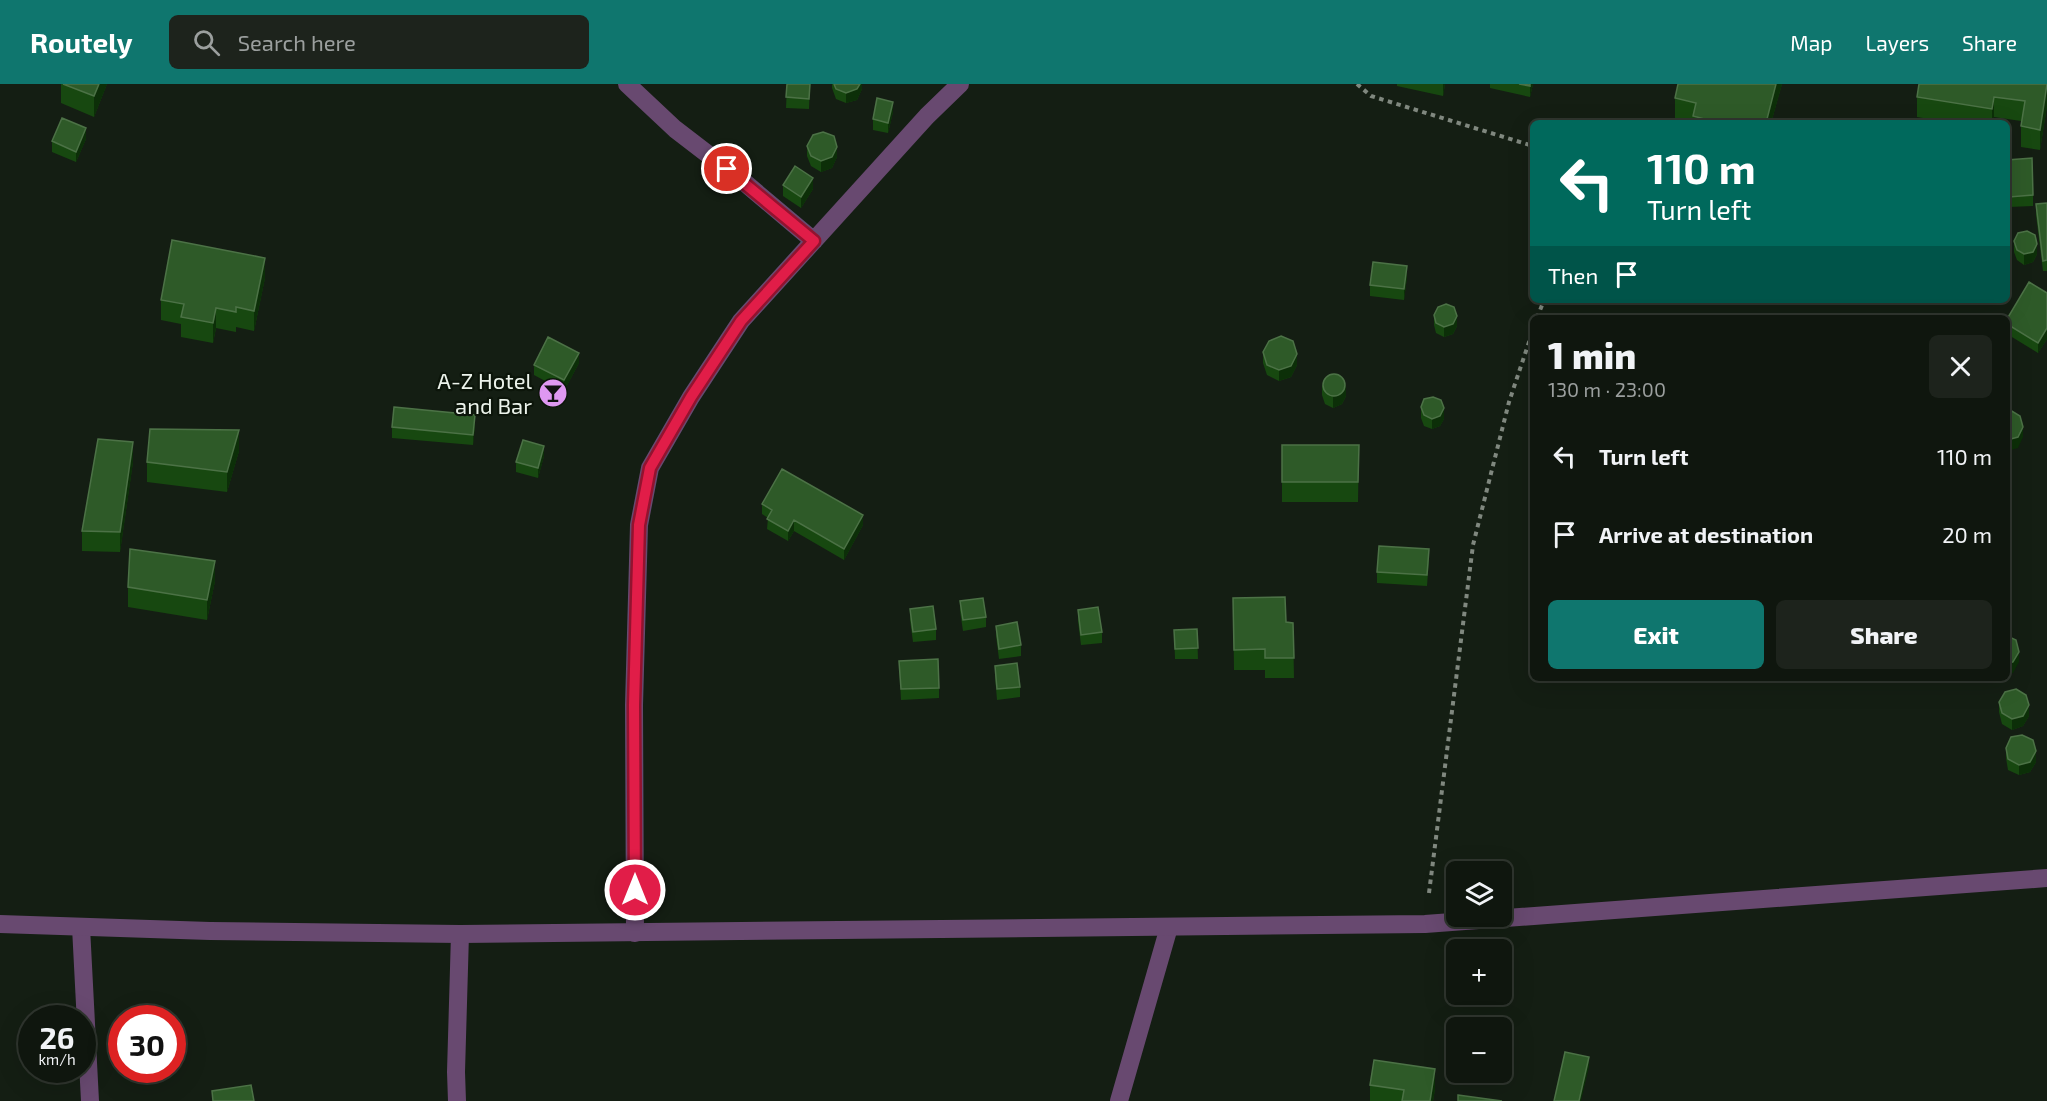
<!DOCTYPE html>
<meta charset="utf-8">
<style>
:root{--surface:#0f160e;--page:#1d231c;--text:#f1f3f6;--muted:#9b9f9e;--line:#2f352e;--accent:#0f766e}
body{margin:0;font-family:"Exo 2",sans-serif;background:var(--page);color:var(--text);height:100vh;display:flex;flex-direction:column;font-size:22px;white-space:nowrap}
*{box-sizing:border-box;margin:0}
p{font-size:20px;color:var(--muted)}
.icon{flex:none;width:33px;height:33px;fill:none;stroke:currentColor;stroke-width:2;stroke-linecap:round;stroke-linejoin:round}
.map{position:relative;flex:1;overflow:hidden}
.details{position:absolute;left:1530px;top:231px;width:480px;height:366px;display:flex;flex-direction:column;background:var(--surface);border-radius:9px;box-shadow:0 6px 24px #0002,0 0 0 2px var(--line)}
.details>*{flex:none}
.hud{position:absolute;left:1530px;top:36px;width:480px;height:183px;border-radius:9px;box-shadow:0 6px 24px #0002,0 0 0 2px var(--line);background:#00695c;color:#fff;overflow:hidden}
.tools{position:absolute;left:1446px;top:777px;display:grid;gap:12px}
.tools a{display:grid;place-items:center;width:66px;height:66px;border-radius:9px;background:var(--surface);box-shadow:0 6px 24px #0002,0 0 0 2px var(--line);font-size:30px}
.speed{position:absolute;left:18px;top:921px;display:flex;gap:12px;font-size:30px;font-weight:700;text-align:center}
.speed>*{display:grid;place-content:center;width:78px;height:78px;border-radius:50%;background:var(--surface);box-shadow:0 6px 24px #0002,0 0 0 2px var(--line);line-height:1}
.speed small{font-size:15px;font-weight:400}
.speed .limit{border:9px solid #d22;background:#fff;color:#111}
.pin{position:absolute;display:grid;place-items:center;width:51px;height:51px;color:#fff;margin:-26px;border:3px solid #fff;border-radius:50%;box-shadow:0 2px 6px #0007}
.me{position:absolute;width:66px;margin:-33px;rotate:0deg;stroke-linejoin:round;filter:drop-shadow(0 0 4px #0008)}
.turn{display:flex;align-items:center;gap:21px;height:126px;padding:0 18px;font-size:27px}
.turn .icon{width:78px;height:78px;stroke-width:2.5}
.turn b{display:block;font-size:42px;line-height:51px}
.then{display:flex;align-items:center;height:57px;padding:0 18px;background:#0003;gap:12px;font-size:22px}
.round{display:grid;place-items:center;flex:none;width:63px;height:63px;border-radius:9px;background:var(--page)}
.summary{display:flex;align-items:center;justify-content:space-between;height:102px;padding:0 18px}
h1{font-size:36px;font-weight:800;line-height:45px}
.primary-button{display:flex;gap:12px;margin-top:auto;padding:12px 18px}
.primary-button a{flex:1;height:69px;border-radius:9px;background:var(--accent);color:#fff;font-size:24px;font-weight:800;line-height:69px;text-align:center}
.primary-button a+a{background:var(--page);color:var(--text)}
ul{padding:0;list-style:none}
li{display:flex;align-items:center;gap:18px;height:78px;padding:0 18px}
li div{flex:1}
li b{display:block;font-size:22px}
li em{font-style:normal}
header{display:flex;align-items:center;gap:36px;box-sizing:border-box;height:84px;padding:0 30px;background:var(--accent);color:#fff}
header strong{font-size:28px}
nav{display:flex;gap:33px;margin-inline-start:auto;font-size:21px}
.search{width:420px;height:54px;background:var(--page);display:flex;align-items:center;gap:15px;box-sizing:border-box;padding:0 21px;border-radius:9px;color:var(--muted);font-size:22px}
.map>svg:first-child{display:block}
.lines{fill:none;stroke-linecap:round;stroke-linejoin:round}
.path{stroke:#80887f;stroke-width:4;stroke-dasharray:4.5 4.5;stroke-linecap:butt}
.minor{stroke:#684970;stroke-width:18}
.tertiary{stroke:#684970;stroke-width:18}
.wall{fill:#174810}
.shaded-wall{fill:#0c2f08}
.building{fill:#2e5a28;stroke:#4c7246;stroke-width:1.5}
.route-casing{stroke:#92132f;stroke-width:15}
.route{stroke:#e11d48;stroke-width:10}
.labels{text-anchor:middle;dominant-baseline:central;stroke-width:4.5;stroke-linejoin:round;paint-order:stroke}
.poi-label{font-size:22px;fill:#ecf3eb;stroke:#0c150a;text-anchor:end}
</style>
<header>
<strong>Routely</strong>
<div class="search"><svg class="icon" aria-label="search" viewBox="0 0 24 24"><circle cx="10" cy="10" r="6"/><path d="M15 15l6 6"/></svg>Search here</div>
<nav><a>Map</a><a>Layers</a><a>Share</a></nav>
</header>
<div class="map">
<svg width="2047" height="1017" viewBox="0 0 2047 1017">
<rect width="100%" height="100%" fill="#141e13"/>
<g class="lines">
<path class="path" d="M1357,0L1371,12L1533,62
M1537,234L1544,216
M1429,809L1473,461L1509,318L1533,246"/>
<path class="minor" d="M627,0L675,45L744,98L814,157
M81,843L90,1017
M635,849L634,621L639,441L650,384L691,313L741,237L927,32L960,0
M457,1017L456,988L460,850
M1119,1017L1169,843"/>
<path class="tertiary" d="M0,840L210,847L460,850L1425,840L2047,794"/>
</g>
<path class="wall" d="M61,0H107L94,33L61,19Z
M787,0H810L809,25L786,24Z
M832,0H862V5L857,16L846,19L836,15L832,4Z
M1397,0H1445L1443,12L1397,2Z
M1490,0H1533L1530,13L1490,4Z
M1678,0H1782L1771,39H1693L1675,34V14Z
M2047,0V22L2040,66L2021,63V37L1994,33L1993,39H1952L1917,33V13Z
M893,28L888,49L873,46V35Z
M86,55L76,78L52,68V57Z
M807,62L837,73L832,84L821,88L811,82L807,72Z
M2007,76L2033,111V122L2009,123Z
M783,101L813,105L801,124L783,112Z
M2047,119V187H2043L2036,131V120Z
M2014,157L2037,170L2033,178L2024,181L2017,176L2014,168Z
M1407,193L1404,216L1370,212V201Z
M265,194L254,247L236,243V248L216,244L213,259L181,253V240L161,236V216Z
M2047,209V255L2038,269L2007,250V235Z
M1434,231L1457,242L1453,250L1444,253L1436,249L1434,241Z
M1263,268L1297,281L1291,293L1279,297L1267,291L1263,279Z
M579,279L564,307L534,291V281Z
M1322,301L1346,312L1342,320L1333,324L1325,320L1322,311Z
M1421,323L1444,335L1440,342L1432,345L1424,342L1421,334Z
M475,341L473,361L392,354V343Z
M1282,361H1359L1358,418H1282Z
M239,367L227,408L147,398V378Z
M544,372L538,394L516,388V378Z
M133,378L120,468L82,467V447Z
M762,420L863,441L844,476L794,447L788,457L767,445L768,434L762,430Z
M1429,475L1427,502L1377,499V488Z
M215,497L207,536L128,523V503Z
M1233,514L1286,538L1293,539L1294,594H1265V586H1234Z
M960,517L986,533V543L963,547L960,527Z
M910,525L936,545V556L913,558L910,536Z
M1078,526L1102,548V559L1081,561L1078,537Z
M996,542L1021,561V572L999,575L996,552Z
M1197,545L1198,575H1175L1174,546Z
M899,577L939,604V614L901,616Z
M995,582L1020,603V613L997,616L995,592Z
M1999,618L2029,632L2023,642L2012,646L2002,640L1999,628Z
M2006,664L2036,678L2030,688L2019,691L2008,686L2006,674Z
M1370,1001L1435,1005L1433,1017H1370Z"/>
<path class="shaded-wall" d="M99,0H107L94,33V12Z
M860,0H862V5L857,16L846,19V9Z
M1443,0H1445L1443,12Z
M1530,0H1533L1530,13Z
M1776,0H1782L1771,39H1766Z
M2047,2V22L2040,66V46Z
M1994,13V33L1993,39H1992V25Z
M893,18V28L888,49V39Z
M86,44V55L76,78V68Z
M837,63V73L832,84L821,88V77Z
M813,94V105L801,124V113Z
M2037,160V170L2033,178L2024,181V170Z
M265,174V194L254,247V227Z
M1407,182V193L1404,216V205Z
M216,224V244L213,259V239Z
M1457,232V242L1453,250L1444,253V243Z
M2047,244V255L2038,269V259Z
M579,269V279L564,307V296Z
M1297,270V281L1291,293L1279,297V286Z
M1346,302V312L1342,320L1333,324V313Z
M1444,324V335L1440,342L1432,345V335Z
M475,331V341L473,361V351Z
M2023,343V353L2018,364L2007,367V356Z
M239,346V367L227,408V388Z
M133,358V378L120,468V448Z
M544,362V372L538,394V384Z
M863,431V441L844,476V465Z
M794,436V447L788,457V447Z
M215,477V497L207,536V516Z
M2019,568V578L2013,589L2007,590V580Z
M2029,621V632L2023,642L2012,646V635Z
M2036,667V678L2030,688L2019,691V681Z
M1589,973V983L1581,1017H1579Z
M1435,985V1005L1433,1017H1430Z"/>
<path class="building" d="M63,0H99L94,12Z
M787,0H810L809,15L786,13Z
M834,0H860L857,5L846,9L836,5Z
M1519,0H1530V2Z
M1678,0H1776L1766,39H1762L1748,35L1747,39H1719L1693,32L1696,19L1675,14Z
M1919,0H2047L2040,46L2021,42L2025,17L1994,13L1992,25L1917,13Z
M877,14L893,18L888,39L873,35Z
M62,34L86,44L76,68L52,57Z
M823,48L834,52L837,63L832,73L821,77L811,72L807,62L813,51Z
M2032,74L2033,111L2009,113L2007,76Z
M795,82L813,94L801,113L783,101Z
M2047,119V176L2043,177L2036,120Z
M2027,147L2035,151L2037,160L2033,168L2024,170L2017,166L2014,157L2018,149Z
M172,156L265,174L254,227L236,223V228L216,224L213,239L181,233L184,220L161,216Z
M1373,178L1407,182L1404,205L1370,201Z
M2029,198L2047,209V244L2038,259L2007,240V235Z
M1446,220L1454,223L1457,232L1453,240L1444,243L1436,239L1434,231L1438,223Z
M1281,252L1293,257L1297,270L1291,282L1279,286L1267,281L1263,268L1269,257Z
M548,253L579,269L564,296L534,281Z
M1323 301a11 11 0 1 1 22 0a11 11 0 1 1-22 0Z
M1433,313L1441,316L1444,324L1440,332L1432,335L1424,331L1421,323L1424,315Z
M394,323L475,331L473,351L392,343Z
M2010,326L2020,332L2023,343L2018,353L2007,356V327Z
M150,345L239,346L227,388L147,378Z
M98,355L133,358L120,448L82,447Z
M523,356L544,362L538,384L516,378Z
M1282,361H1359L1358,398H1282Z
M782,385L863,431L844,465L794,436L788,447L767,435L772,426L762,420Z
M1379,462L1429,465L1427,491L1377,488Z
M130,465L215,477L207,516L128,503Z
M1285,513L1286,538L1293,539L1294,574H1265V565L1234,566L1233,514Z
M983,514L986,533L963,536L960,517Z
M933,522L936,545L913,548L910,525Z
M1098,523L1102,548L1081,551L1078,526Z
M1017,538L1021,561L999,565L996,542Z
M1197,545L1198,564L1175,565L1174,546Z
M2007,552L2016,556L2019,568L2013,578L2007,580Z
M938,575L939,604L901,605L899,577Z
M1017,579L1020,603L997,605L995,582Z
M2016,605L2026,611L2029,621L2023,632L2012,635L2002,629L1999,618L2005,608Z
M2022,651L2033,656L2036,667L2030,678L2019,681L2008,675L2006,664L2011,653Z
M1565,968L1589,973L1579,1017H1554Z
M1374,976L1435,985L1430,1017H1402L1404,1006L1370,1001Z
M251,1001L254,1017H213L212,1007Z
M1458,1011L1502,1017H1458Z"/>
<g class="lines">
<g class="route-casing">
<path id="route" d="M635,806L634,621L639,441L650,384L691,313L741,237L814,157L727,85"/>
</g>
<use href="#route" class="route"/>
</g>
<defs>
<g id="bar-disc" transform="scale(1.5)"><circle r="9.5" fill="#df98f1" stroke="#0c150a"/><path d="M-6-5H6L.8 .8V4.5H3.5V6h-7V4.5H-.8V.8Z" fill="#111"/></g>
</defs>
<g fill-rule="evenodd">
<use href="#bar-disc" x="553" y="309"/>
</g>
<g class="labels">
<g class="poi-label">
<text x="532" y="296">A-Z Hotel<tspan x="532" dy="25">and Bar</tspan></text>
</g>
</g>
</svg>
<div class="tools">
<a><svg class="icon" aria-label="layers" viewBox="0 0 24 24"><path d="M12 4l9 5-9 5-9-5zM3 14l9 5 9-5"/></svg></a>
<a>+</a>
<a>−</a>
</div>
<div class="speed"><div>26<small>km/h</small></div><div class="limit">30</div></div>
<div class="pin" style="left:727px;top:85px;background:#d93025"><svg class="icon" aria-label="arrive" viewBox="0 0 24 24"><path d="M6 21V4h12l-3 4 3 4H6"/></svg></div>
<svg class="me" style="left:635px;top:806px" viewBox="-20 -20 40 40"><circle r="17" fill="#e11d48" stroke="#fff" stroke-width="3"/><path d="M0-11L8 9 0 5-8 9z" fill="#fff"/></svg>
<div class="hud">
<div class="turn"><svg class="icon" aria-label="left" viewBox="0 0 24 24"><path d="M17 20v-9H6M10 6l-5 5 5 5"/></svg><div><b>110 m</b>Turn left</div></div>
<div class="then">Then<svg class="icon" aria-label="arrive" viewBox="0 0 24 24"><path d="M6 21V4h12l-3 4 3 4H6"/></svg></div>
</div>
<section class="details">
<div class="summary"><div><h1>1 min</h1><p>130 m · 23:00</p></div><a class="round"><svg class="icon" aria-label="close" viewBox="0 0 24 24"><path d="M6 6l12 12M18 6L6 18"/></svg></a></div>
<ul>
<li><svg class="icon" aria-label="left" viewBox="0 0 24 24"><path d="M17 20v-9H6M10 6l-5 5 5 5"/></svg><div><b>Turn left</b></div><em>110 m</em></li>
<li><svg class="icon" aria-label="arrive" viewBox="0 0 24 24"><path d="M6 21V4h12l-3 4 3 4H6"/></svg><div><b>Arrive at destination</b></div><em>20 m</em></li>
</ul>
<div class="primary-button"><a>Exit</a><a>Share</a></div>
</section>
</div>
